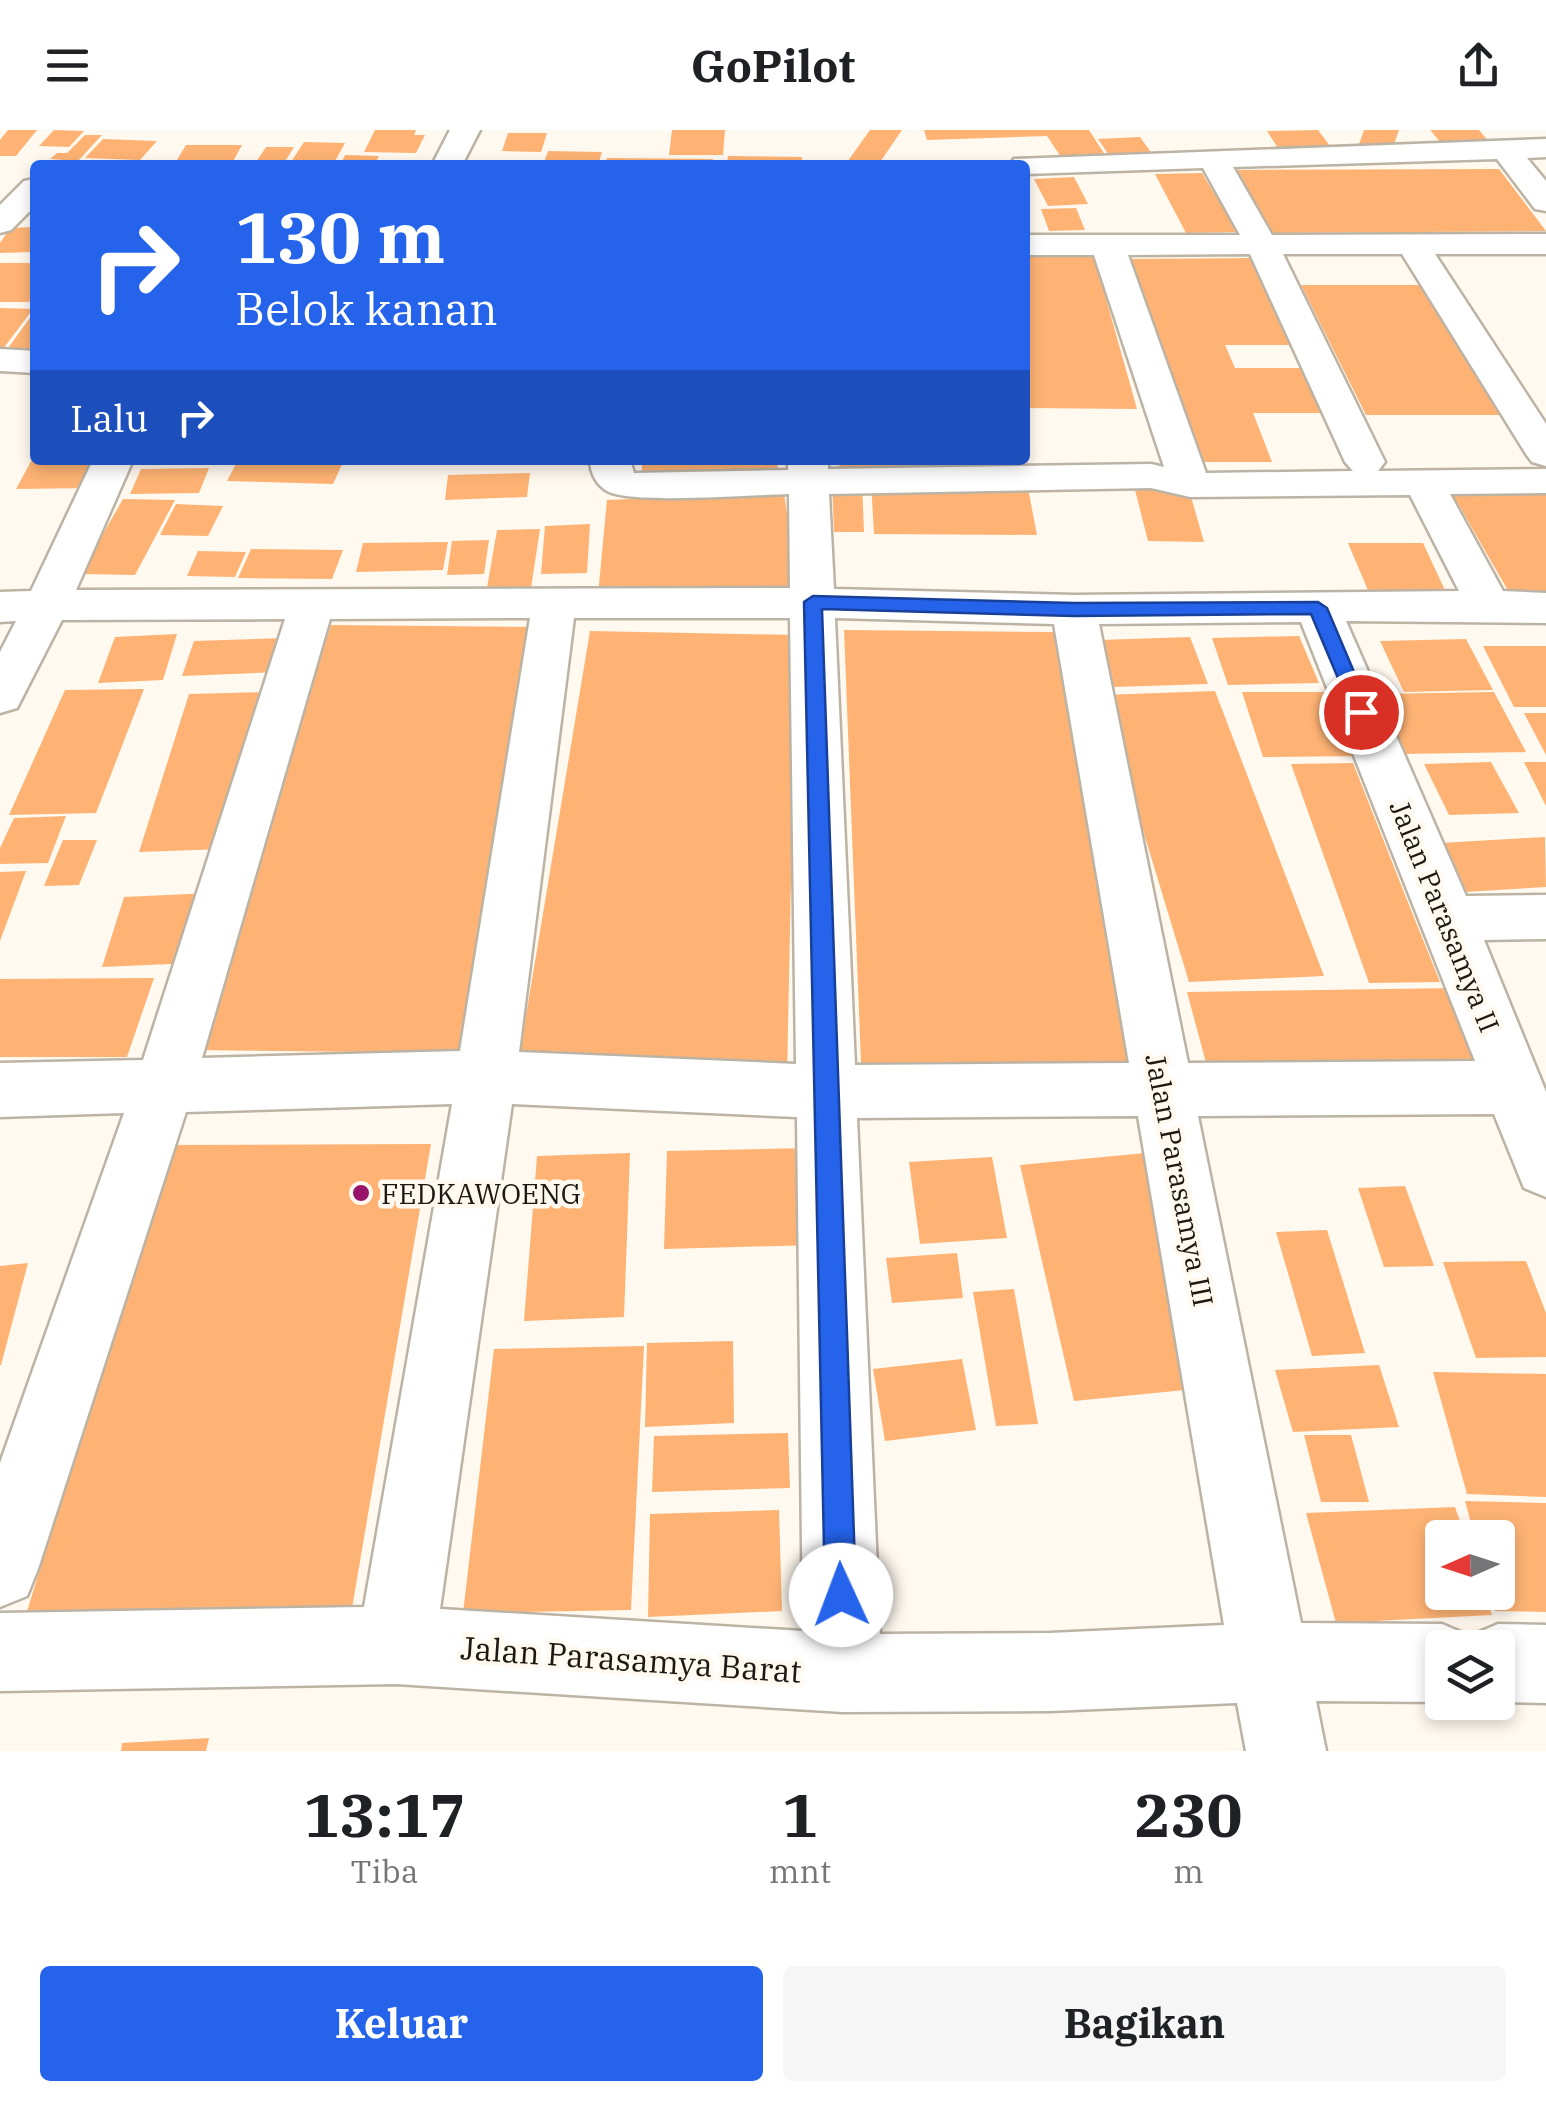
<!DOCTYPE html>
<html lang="id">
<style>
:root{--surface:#fff;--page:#f6f6f6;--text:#202124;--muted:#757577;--accent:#2563eb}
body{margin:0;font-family:"IBM Plex Serif",serif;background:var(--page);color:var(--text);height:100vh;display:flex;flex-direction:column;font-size:38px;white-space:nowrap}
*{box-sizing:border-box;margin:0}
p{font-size:32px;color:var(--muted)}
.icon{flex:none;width:55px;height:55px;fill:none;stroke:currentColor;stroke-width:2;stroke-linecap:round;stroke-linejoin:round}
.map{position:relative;height:1621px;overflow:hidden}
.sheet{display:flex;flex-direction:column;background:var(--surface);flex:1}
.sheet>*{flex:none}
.banner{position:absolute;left:30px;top:30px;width:1000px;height:305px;border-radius:10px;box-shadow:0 5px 15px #0003;background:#2563eb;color:#fff;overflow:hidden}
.needle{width:65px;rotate:267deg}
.tools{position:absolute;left:1425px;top:1390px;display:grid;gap:20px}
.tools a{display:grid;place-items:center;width:90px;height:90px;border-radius:10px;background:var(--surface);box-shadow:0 5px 15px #0003;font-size:50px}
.pin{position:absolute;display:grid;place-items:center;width:85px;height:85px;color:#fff;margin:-42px;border:5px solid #fff;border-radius:50%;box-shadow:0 2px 10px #0007}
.me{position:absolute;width:110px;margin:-55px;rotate:358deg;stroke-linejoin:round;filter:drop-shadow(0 0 8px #0008)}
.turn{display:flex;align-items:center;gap:35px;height:210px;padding:0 40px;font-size:45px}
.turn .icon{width:130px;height:130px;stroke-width:2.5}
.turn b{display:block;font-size:70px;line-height:85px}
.then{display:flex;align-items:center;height:95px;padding:0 40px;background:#0003;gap:20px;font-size:38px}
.eta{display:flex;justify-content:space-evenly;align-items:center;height:170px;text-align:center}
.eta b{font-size:60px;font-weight:700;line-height:70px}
.button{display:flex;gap:20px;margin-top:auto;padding:20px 40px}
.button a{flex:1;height:115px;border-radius:10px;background:var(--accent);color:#fff;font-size:40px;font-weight:700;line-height:115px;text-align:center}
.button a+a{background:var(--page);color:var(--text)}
header{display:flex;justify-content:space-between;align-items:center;height:130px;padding:0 40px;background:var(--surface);font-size:45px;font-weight:700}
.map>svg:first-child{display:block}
.building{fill:#feb374}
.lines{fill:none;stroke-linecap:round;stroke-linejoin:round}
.minor-casing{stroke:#bcb3a4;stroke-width:5}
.minor{fill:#fff;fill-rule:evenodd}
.route{fill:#2563eb;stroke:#184099;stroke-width:2.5}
.poi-dot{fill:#98146a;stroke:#fff9f0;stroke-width:4}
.labels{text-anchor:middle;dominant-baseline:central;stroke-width:9;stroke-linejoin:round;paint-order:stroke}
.street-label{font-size:28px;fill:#1c1813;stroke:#fff9f0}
.poi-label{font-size:28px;fill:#1c1813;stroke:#fff9f0;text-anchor:start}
.near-street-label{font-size:32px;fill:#1c1813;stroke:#fff9f0}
</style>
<header><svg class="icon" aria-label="menu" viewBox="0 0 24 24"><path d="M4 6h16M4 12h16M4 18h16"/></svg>GoPilot<svg class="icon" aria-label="share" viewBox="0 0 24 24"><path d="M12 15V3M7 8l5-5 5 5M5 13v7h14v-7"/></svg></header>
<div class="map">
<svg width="1546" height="1621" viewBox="0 0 1546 1621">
<rect width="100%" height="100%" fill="#fff9f0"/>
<path class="building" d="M8,0H37L16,26H0V10Z
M54,0L84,1L69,17L39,16Z
M375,0H416L414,5H425L416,23L364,22Z
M672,0H725L723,25H669Z
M870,0H902L878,35H845Z
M924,0H1089L1107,28L1063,30L1047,6L927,10Z
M1318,0L1330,16L1278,18L1267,1Z
M1364,0H1399L1391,23L1358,17Z
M1430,0H1479L1490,13L1442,14Z
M508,3H547L541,22L502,21Z
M85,5H102L78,31L50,29L57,23H67Z
M1140,7L1155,28L1113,31L1098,9Z
M103,9L157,11L140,30L85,28Z
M304,12L345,13L334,33L291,32Z
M186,15H242L231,35H174Z
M266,17H294L283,35H254Z
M548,21L602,22L598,35H543Z
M345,25L379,26L374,35H340Z
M728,26L802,27V35H727Z
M607,28L713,29L712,35H606Z
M1499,39L1546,101L1267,103L1235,40Z
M1202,43L1220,73L1236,102L1186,103L1155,44Z
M1074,47L1088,74L1048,76L1034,49Z
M1076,78L1085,100L1049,101L1041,79Z
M35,97L33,122L0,123V113L10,98Z
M1025,126H1094L1137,279L1025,278Z
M1255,128L1295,215H1225L1235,238H1306L1327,283H1253L1272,332H1193L1124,129Z
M0,133H35V164L29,172H0Z
M1301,155H1430L1511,285H1366Z
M0,178L33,179L3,219H0Z
M35,181V219L8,218Z
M35,324V330H107L93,358L16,359Z
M238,330H344L333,354L227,351Z
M642,330H777L778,340L642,345Z
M839,330H979L981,345L840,344Z
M209,338L199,363L130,364L141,339Z
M530,343L527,367L445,370L448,345Z
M832,351H862L864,402H834Z
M871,352L1027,353L1037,405L874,404Z
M1135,360H1189L1204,412L1148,411Z
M784,363L798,458L598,465L607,370Z
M1546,364V471H1514L1453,365Z
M123,369L175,370L135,445L80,444Z
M176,374L223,376L208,406L160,405Z
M590,394L587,443L541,444L545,396Z
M540,399L531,458H487L497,400Z
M489,410L484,444L447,445L452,411Z
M448,412L443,440L356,442L363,413Z
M1348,413H1423L1451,473L1373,472Z
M251,419L343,420L332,449L238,448Z
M198,421L246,422L235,447L187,446Z
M331,495L536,497L459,923L192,920Z
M844,500L1055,502L1137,935L861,933Z
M590,501L796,505L787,947L517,940Z
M177,504L163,550L98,553L115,507Z
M1299,506L1319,553L1228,555L1212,508Z
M1190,507L1208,554L1114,557L1100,510Z
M288,508L279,542L182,546L194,511Z
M1466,509L1493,560L1404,562L1380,511Z
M1483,516H1546V577H1514Z
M144,559L96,683L9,685L65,560Z
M1215,561L1324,846L1189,852L1102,565Z
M266,562L223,719L139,722L189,564Z
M1242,562H1339L1365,626L1263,627Z
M1494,562L1526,622L1400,624L1373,564Z
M1524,583H1546V625Z
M1491,632L1519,683L1449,685L1424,634Z
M1524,632H1546V676Z
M1353,633L1409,775L1440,852L1369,853L1291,634Z
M66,686L48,733L0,734V718L14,688Z
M1545,707L1546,757L1465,762L1441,713Z
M63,710H97L79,755L44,756Z
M26,741L0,811V742Z
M211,763L193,833L102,837L124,767Z
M154,848L127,927H0V849Z
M1457,858L1495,951L1212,955L1187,862Z
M431,1014L349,1496L22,1498L169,1015Z
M810,1018L814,1115L664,1119L667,1021Z
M630,1023L624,1187L524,1191L537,1026Z
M1145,1023L1215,1257L1074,1271L1020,1035Z
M992,1027L1007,1108L920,1114L909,1032Z
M1405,1056L1434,1136L1384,1137L1358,1058Z
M1327,1100L1365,1223L1312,1226L1276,1102Z
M957,1123L963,1168L892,1173L886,1128Z
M1526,1131L1546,1183V1227L1476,1228L1443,1132Z
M28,1133L1,1235H0V1136Z
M1014,1159L1038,1294L996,1296L973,1162Z
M733,1211L734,1293L645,1297L647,1213Z
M644,1216L631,1480L463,1483L494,1219Z
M962,1229L976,1300L885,1311L873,1239Z
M1379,1235L1399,1297L1293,1302L1275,1240Z
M1433,1242L1546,1244V1367L1467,1364Z
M788,1303L790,1358L652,1362L654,1306Z
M1304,1305H1351L1369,1372H1321Z
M1465,1371L1546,1373V1482L1495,1481L1490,1462H1498V1408H1475Z
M1455,1377L1466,1408H1442V1462H1484L1492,1485L1336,1493L1306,1383Z
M779,1380L782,1481L648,1487L650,1384Z
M209,1608L206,1621H121L122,1613Z"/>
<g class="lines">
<g class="minor-casing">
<path id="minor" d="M450,0H480L462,35H432Z
M1546,9V27L1527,28L1546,51V81L1535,79L1497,29L1233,37L1272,105L1546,104V124H1435L1546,294V336L1532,332L1526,324L1402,124H1283L1385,332L1378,341L1546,339V363L1450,364L1503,461L1546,463V493L1346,491L1466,766L1546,765V809L1484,810L1546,962V1067L1524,1058L1494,984L1198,986L1301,1493L1442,1494L1470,1506L1498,1494L1546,1495V1573L1498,1572V1518H1442V1572L1316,1571L1326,1621H1246L1237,1573L1050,1581L843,1582L396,1554L0,1561V1483L364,1477L452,974L186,982L38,1439L27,1466L0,1477V1333L124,983L0,987V933L143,930L285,489L62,490L17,578L0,583V522L16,491L0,492V462L31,461L93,330H133L76,460L790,458L789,364C752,365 637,374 609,362C597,356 590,343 590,330H630L634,343L788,340V330H828V339L1151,334L1164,337L1094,125H1025V105H1240L1203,38L1025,44V35H1010L1014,29ZM1250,124L1345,332L1353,341L1206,343L1128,125ZM1151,358L1190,367L1410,365L1459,461L1074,465L834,459L829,364ZM530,488L460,921L202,928L330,489ZM574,488H790L796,934L519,922ZM835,488L1054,494L1129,933L855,935ZM1301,492L1475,931L1188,933L1099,494ZM512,974L797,987L803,1501L440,1479ZM1138,986L1224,1495L1050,1503L880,1504L857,988Z
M35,49V76L11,100L0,103V75L24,51Z
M0,219L35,221V243L0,241Z"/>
</g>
<use href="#minor" class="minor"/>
</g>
<path class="route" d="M813,466L1074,473L1318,472L1327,478L1371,582L1361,589L1354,586L1311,484L1074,486L822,479L856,1465L852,1476L841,1481L830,1476L825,1465L804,472Z"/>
<circle class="poi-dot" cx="361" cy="1063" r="10"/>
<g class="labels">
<g class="street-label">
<text transform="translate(1445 786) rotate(68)">Jalan Parasamya II</text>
<text transform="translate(1180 1050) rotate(79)">Jalan Parasamya III</text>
</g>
<g class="poi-label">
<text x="381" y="1063">FEDKAWOENG</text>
</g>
<g class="near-street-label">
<text transform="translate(631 1529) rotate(4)">Jalan Parasamya Barat</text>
</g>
</g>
</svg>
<div class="tools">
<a><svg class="needle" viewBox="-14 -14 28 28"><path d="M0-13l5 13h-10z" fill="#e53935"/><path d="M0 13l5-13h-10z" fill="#757577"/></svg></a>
<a><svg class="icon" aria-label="layers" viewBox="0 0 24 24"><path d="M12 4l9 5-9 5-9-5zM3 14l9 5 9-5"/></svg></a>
</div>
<div class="pin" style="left:1361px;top:582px;background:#d93025"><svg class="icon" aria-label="arrive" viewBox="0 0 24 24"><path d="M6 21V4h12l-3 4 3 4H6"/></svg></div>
<svg class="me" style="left:841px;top:1465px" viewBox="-20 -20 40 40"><circle r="19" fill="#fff"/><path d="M0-13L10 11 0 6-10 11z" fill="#2563eb"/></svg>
<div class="banner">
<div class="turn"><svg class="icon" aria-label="right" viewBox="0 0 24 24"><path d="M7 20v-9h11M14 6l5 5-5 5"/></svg><div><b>130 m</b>Belok kanan</div></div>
<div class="then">Lalu<svg class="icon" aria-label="right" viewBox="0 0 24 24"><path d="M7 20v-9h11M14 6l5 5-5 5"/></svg></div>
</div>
</div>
<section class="sheet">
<div class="eta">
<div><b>13:17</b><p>Tiba</p></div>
<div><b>1</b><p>mnt</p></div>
<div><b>230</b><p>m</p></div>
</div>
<div class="button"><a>Keluar</a><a>Bagikan</a></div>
</section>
